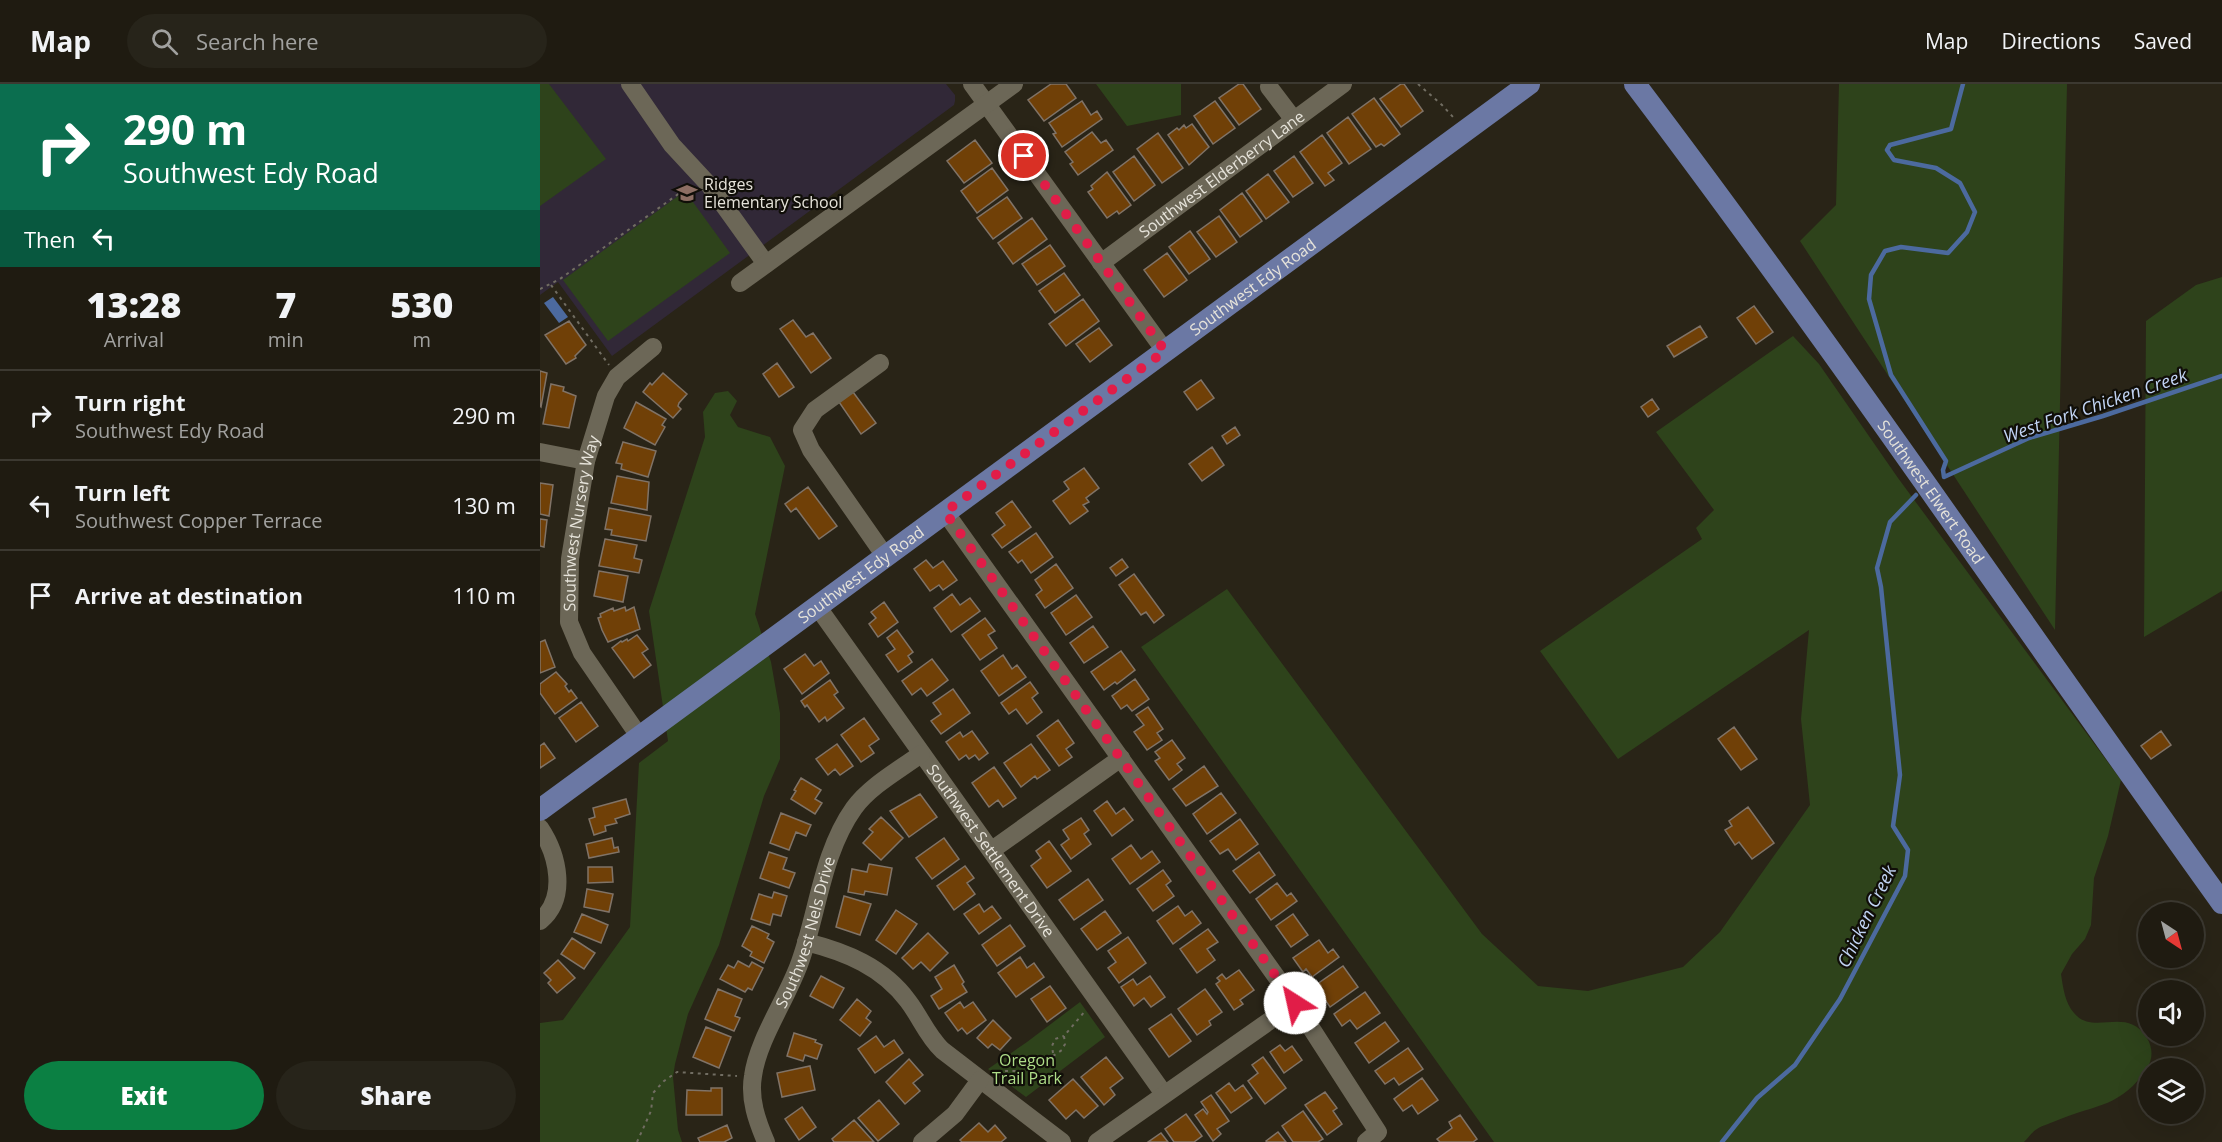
<!DOCTYPE html>
<style>
:root{--surface:#1f1b11;--page:#27241a;--text:#f1f3f6;--muted:#a1a19f;--line:#3c3931;--accent:#0b8043}
body{margin:0;font-family:"Open Sans",sans-serif;background:var(--page);color:var(--text);height:100vh;display:flex;flex-direction:column;font-size:22px;white-space:nowrap}
*{box-sizing:border-box;margin:0}
p{font-size:20px;color:var(--muted)}
.icon{flex:none;width:33px;height:33px;fill:none;stroke:currentColor;stroke-width:2;stroke-linecap:round;stroke-linejoin:round}
.map{position:relative;flex:1;overflow:hidden}
.drawer{display:flex;flex-direction:column;background:var(--surface);width:540px}
.drawer>*{flex:none}
.banner{background:#0b6e4f;color:#fff;overflow:hidden}
.needle{width:39px;rotate:144deg}
.tools{position:absolute;left:1598px;top:818px;display:grid;gap:12px}
.tools a{display:grid;place-items:center;width:66px;height:66px;border-radius:50%;background:var(--surface);box-shadow:0 6px 24px #0002,0 0 0 2px var(--line);font-size:30px}
.pin{position:absolute;display:grid;place-items:center;width:51px;height:51px;color:#fff;margin:-26px;border:3px solid #fff;border-radius:50%;box-shadow:0 2px 6px #0007}
.me{position:absolute;width:66px;margin:-33px;rotate:325deg;stroke-linejoin:round;filter:drop-shadow(0 0 4px #0008)}
.turn{display:flex;align-items:center;gap:21px;height:126px;padding:0 24px;font-size:27px}
.turn .icon{width:78px;height:78px;stroke-width:2.5}
.turn b{display:block;font-size:42px;line-height:51px}
.then{display:flex;align-items:center;height:57px;padding:0 24px;background:#0003;gap:12px;font-size:22px}
.eta{display:flex;justify-content:space-evenly;align-items:center;height:102px;text-align:center}
.eta b{font-size:36px;font-weight:800;line-height:42px}
.action{display:flex;gap:12px;margin-top:auto;padding:12px 24px}
.action a{flex:1;height:69px;border-radius:36px;background:var(--accent);color:#fff;font-size:24px;font-weight:800;line-height:69px;text-align:center}
.action a+a{background:var(--page);color:var(--text)}
ul{padding:0;list-style:none}
li{display:flex;align-items:center;gap:18px;height:90px;padding:0 24px;border-top:2px solid var(--line)}
li div{flex:1}
li b{display:block;font-size:22px}
li em{font-style:normal}
header{display:flex;align-items:center;gap:36px;box-sizing:border-box;height:84px;padding:0 30px;background:var(--surface);border-bottom:2px solid var(--line)}
header strong{font-size:28px}
nav{display:flex;gap:33px;margin-inline-start:auto;font-size:21px}
.search{width:420px;height:54px;background:var(--page);display:flex;align-items:center;gap:15px;box-sizing:border-box;padding:0 21px;border-radius:33px;color:var(--muted);font-size:22px}
main{display:flex;flex:1;min-height:0}
.map>svg:first-child{display:block}
.education{fill:#312837}
.green{fill:#2e431b}
.water{fill:#4c6a9f}
.lines{fill:none;stroke-linecap:round;stroke-linejoin:round}
.stream{stroke:#4c6a9f;stroke-width:4.5}
.building{fill:#704007;stroke:#807367;stroke-width:1.5}
.path{stroke:#716d62;stroke-width:2;stroke-dasharray:3 4.5;stroke-linecap:butt}
.minor{stroke:#6c6757;stroke-width:18}
.major{stroke:#6b78a4;stroke-width:22}
.route{stroke:#e11d48;stroke-width:10;stroke-dasharray:0 18}
.labels{text-anchor:middle;dominant-baseline:central;stroke-width:4.5;stroke-linejoin:round;paint-order:stroke}
.street-label{font-size:16px;fill:#e6e3da;stroke:#100e08}
.poi-label{font-size:16px;fill:#e6e3da;stroke:#100e08;text-anchor:start}
.park-label{font-size:16px;fill:#aedd88;stroke:#100e08}
.water-label{font-size:18px;font-style:italic;fill:#c1d3f3;stroke:#100e08}
</style>
<header>
<strong>Map</strong>
<div class="search"><svg class="icon" aria-label="search" viewBox="0 0 24 24"><circle cx="10" cy="10" r="6"/><path d="M15 15l6 6"/></svg>Search here</div>
<nav><a>Map</a><a>Directions</a><a>Saved</a></nav>
</header>
<main>
<section class="drawer">
<div class="banner">
<div class="turn"><svg class="icon" aria-label="right" viewBox="0 0 24 24"><path d="M7 20v-9h11M14 6l5 5-5 5"/></svg><div><b>290 m</b>Southwest Edy Road</div></div>
<div class="then">Then<svg class="icon" aria-label="left" viewBox="0 0 24 24"><path d="M17 20v-9H6M10 6l-5 5 5 5"/></svg></div>
</div>
<div class="eta">
<div><b>13:28</b><p>Arrival</p></div>
<div><b>7</b><p>min</p></div>
<div><b>530</b><p>m</p></div>
</div>
<ul>
<li><svg class="icon" aria-label="right" viewBox="0 0 24 24"><path d="M7 20v-9h11M14 6l5 5-5 5"/></svg><div><b>Turn right</b><p>Southwest Edy Road</p></div><em>290 m</em></li>
<li><svg class="icon" aria-label="left" viewBox="0 0 24 24"><path d="M17 20v-9H6M10 6l-5 5 5 5"/></svg><div><b>Turn left</b><p>Southwest Copper Terrace</p></div><em>130 m</em></li>
<li><svg class="icon" aria-label="arrive" viewBox="0 0 24 24"><path d="M6 21V4h12l-3 4 3 4H6"/></svg><div><b>Arrive at destination</b></div><em>110 m</em></li>
</ul>
<div class="action"><a>Exit</a><a>Share</a></div>
</section>
<div class="map">
<svg width="1682" height="1058" viewBox="0 0 1682 1058">
<rect width="100%" height="100%" fill="#292417"/>
<path class="education" d="M0,0H406L415,11V17L414,21L72,272L18,198L0,211Z"/>
<path class="green" d="M0,0H9L66,75L0,122Z
M556,0H641V31L587,42Z
M1299,0H1527L1515,546L1260,157L1296,121Z
M145,107L190,169L68,257L23,196Z
M1682,193V507L1604,553L1606,237L1656,201Z
M1253,252L1279,280L1358,394L1581,696L1568,752L1554,794L1551,841L1545,855L1532,870L1521,890C1523,903 1525,919 1534,929C1554,953 1586,921 1607,954C1613,964 1613,975 1607,984C1582,1023 1557,1020 1518,1036C1512,1039 1503,1041 1497,1045C1492,1048 1488,1054 1484,1058H954L601,563L687,505L942,850L998,902L1048,907L1143,883L1180,848L1270,721L1261,635L1269,546L1078,675L1000,567L1162,455L1156,444L1174,426L1116,348Z
M188,307L197,317L190,331L198,343L230,353L245,382L215,530L231,578L240,629V675L224,712L179,861L148,930L135,980L133,993L138,1046L142,1058H0V939L23,936L90,843L99,679L128,657L109,527L165,353L163,328L175,309Z
M540,918L565,953L486,1013L448,985L487,958Z"/>
<path class="water" d="M13,213L28,233L19,239L4,219Z"/>
<g class="lines">
<path class="stream" d="M1423,0L1411,45L1350,61L1347,66L1354,76L1396,84L1420,99L1435,128L1427,148L1408,169L1361,163L1345,167L1331,191L1329,215L1351,291L1406,377L1403,386L1404,393L1489,354L1563,332L1682,292
M1182,1058L1217,1014L1255,981L1300,915L1365,792L1368,766L1353,742L1360,691L1341,503L1337,484L1350,438L1376,411"/>
</g>
<path class="building" d="M511,0H526L536,14L504,37L488,16Z
M699,0H703L721,25L699,41L679,14Z
M861,0H864L883,27L861,43L840,15Z
M834,14L860,50L844,62L841,60L836,63L812,30Z
M542,17L551,31L557,27L562,35L522,63L513,50L516,49L509,39Z
M675,17L695,44L673,60L654,32Z
M808,33L831,65L809,80L787,49Z
M652,40L669,63L649,81L628,51L637,44L639,46L644,41L646,44Z
M552,48L561,59L566,56L573,66L538,91L530,80L533,78L525,68Z
M618,49L643,84L622,99L597,65Z
M782,51L802,79L788,89L794,96L785,102L760,68Z
M435,56L452,79L424,99L407,77Z
M594,72L615,101L594,117L573,88Z
M754,72L773,99L753,113L734,87Z
M452,84L468,106L437,129L421,107Z
M567,88L591,121L579,130L577,127L567,134L548,108L553,105L551,102Z
M728,90L749,118L726,135L706,107Z
M702,109L722,137L700,153L680,126Z
M467,113L482,134L453,155L437,134Z
M679,132L697,158L676,173L657,148Z
M492,134L507,155L473,180L458,159Z
M650,147L670,175L649,190L629,163Z
M510,161L525,182L497,201L482,180Z
M627,169L647,196L624,213L604,186Z
M524,189L540,211L515,229L499,207Z
M543,215L559,237L526,262L509,240Z
M1214,222L1233,248L1216,260L1197,234Z
M253,236L266,253L273,249L291,274L271,289L240,245Z
M29,237L46,261L35,272L36,274L26,280L5,251Z
M1160,242L1167,253L1134,273L1127,262Z
M559,244L572,261L550,278L536,260Z
M237,279L254,303L239,313L223,290Z
M0,287L7,289L1,323L0,322Z
M123,289L147,310L139,319L138,322L141,325L133,334L103,308L110,299L112,301Z
M661,296L674,314L657,326L644,308Z
M11,300L24,303L23,307L36,312L29,344L3,340Z
M313,308L336,339L321,350L299,318Z
M1112,315L1119,325L1108,333L1101,323Z
M96,318L126,335L122,341L125,343L115,361L84,344Z
M695,343L700,351L687,360L682,352Z
M83,358L116,367L108,393L81,385L82,380L76,379Z
M672,363L684,381L662,397L649,380Z
M544,384L559,404L546,414L549,418L543,421L548,427L530,440L513,417L529,405L524,398Z
M77,392L109,398L107,426L71,419Z
M0,399L13,401L9,432L0,430Z
M268,403L297,442L279,455L256,424L251,428L245,420Z
M472,417L491,443L462,464L452,451L465,441L456,429Z
M69,424L111,432L106,457L71,451L72,446L65,445Z
M0,435L7,436L4,463L0,462Z
M496,449L513,473L491,489L482,476L478,479L469,468Z
M65,455L97,461L94,474L102,476L99,489L59,482Z
M582,475L588,483L576,492L570,484Z
M386,476L393,484L403,477L417,496L403,506L399,501L390,507L374,485Z
M516,480L533,504L505,524L496,511L502,506L495,496Z
M59,487L88,492L83,518L54,512Z
M594,490L624,531L614,539L606,528L601,531L579,501Z
M412,510L420,521L430,514L440,527L411,548L394,524Z
M536,511L552,533L526,551L511,529Z
M344,518L358,538L338,553L329,540L336,534L331,528Z
M85,523L86,527L94,523L100,545L68,558L62,546L58,534L61,533L60,530L73,524L74,527Z
M445,534L455,547L448,551L457,564L440,576L422,551Z
M553,542L568,563L544,579L530,559Z
M357,546L373,568L368,572L372,578L358,588L346,571L355,565L347,554Z
M97,551L108,565L102,569L111,581L94,594L72,564L81,557L82,558L87,555L88,557Z
M5,556L15,583L0,589V558Z
M581,567L595,586L577,600L575,598L564,606L551,588Z
M265,570L274,582L281,577L289,589L262,610L244,585Z
M463,571L472,585L477,581L486,593L459,612L441,587Z
M392,575L408,596L387,612L381,604L372,611L362,597Z
M16,588L27,600L25,602L29,608L31,606L37,614L15,630L0,609V600Z
M595,595L609,615L592,627L587,621L581,625L572,612Z
M290,596L298,608L294,611L304,624L287,637L285,633L279,638L267,621L265,623L261,617Z
M490,598L498,609L492,614L502,628L487,640L476,625L469,630L461,619Z
M413,605L430,629L401,650L391,637L401,630L393,619Z
M41,618L58,642L36,658L19,634Z
M608,623L623,645L617,649L622,656L607,666L594,648L604,641L596,631Z
M324,634L339,655L329,662L334,669L321,678L301,651Z
M518,636L534,659L526,665L532,673L519,682L497,652Z
M1194,643L1217,675L1201,686L1178,655Z
M432,647L448,669L439,676L435,671L429,675L426,671L419,676L406,658L420,648L423,653Z
M1621,647L1631,661L1611,675L1601,662Z
M632,656L645,674L637,680L642,686L629,696L615,677L620,674L615,668Z
M4,659L15,674L0,684V662Z
M297,660L313,682L300,691L295,685L288,691L276,675Z
M491,660L510,686L497,695L495,692L481,703L464,679Z
M664,682L678,702L646,722L633,705Z
M454,683L476,714L463,723L458,716L449,723L432,699Z
M261,694L281,706L275,715L282,719L275,730L251,715L256,707L254,706Z
M681,709L696,729L667,750L653,730Z
M380,710L397,733L369,753L350,727Z
M86,715L90,730L75,735L77,739L65,742L66,747L54,751L49,735L55,733L53,724Z
M567,717L576,730L584,724L593,736L572,752L554,727Z
M1208,723L1234,759L1212,775L1199,758L1195,761L1185,746L1192,742L1189,737Z
M241,729L271,741L266,752L256,748L249,766L230,759Z
M341,733L363,754L341,776L323,759L333,748L329,745Z
M541,734L549,746L544,750L551,760L531,775L521,761L529,755L523,746Z
M700,735L718,760L696,776L688,765L680,770L670,757Z
M72,754L74,764L78,763L79,768L49,774L46,760Z
M404,754L419,775L392,795L376,774Z
M509,757L531,787L507,804L491,782L501,774L496,767Z
M591,761L601,775L612,767L620,778L590,800L572,775Z
M229,768L247,774L243,785L255,789L249,804L220,794Z
M719,768L735,791L710,809L693,787Z
M329,780L352,784L347,811L325,807L324,811L308,808L312,785L327,788Z
M425,782L434,794L427,799L435,810L414,826L397,802Z
M48,783H72L73,798L48,799Z
M623,786L631,797L626,801L634,812L613,827L597,805Z
M548,795L563,816L534,836L519,816Z
M737,799L747,812L751,809L757,817L731,836L716,815Z
M47,805L73,810L69,828L44,823Z
M234,808L247,812L241,832L233,830L230,841L211,835L219,810L232,814Z
M304,812L331,820L320,851L296,843Z
M439,820L444,828L452,822L461,834L439,850L424,830Z
M638,822L645,832L652,827L661,839L633,860L617,837Z
M356,826L377,840L356,870L336,856Z
M565,827L581,849L557,866L541,845Z
M42,830L68,841L61,859L34,848Z
M753,830L768,851L751,863L736,842Z
M470,841L485,862L457,882L442,861Z
M212,842L229,850L227,854L234,858L224,879L210,872L212,868L202,862Z
M668,845L678,858L667,865L675,876L657,889L640,865Z
M388,849L408,869L390,887L381,878L373,885L362,874Z
M588,853L606,879L579,899L568,884L576,878L568,867Z
M32,854L55,869L44,885L21,870Z
M779,856L788,869L793,865L799,873L772,893L766,885L763,888L753,874Z
M480,873L487,884L494,879L504,893L476,913L458,889Z
M18,876L35,894L17,909L8,899L11,896L4,889Z
M198,877L209,883L212,878L223,884L212,906L208,904L205,908L180,895L188,881L194,884Z
M414,881L424,898L422,900L427,908L399,925L391,912L402,905L395,893Z
M803,882L818,903L790,923L779,907L777,908L773,903Z
M699,886L714,906L700,916L703,920L694,926L676,900L680,897L677,894L682,890L686,895Z
M281,892L304,904L293,924L270,912Z
M610,892L625,913L611,923L604,914L594,922L581,903L593,895L597,901Z
M510,902L526,924L507,938L491,915Z
M178,905L202,915L195,932L200,934L194,947L165,935Z
M665,905L682,928L669,937L671,941L657,951L638,925Z
M825,908L840,929L817,945L810,936L802,942L794,930Z
M317,915L331,927L326,934L331,938L320,952L300,936Z
M420,918L424,924L433,918L446,936L427,950L422,944L418,947L405,929Z
M631,930L651,957L629,973L609,945Z
M453,936L471,954L460,966L452,960L448,964L437,954Z
M845,938L859,957L829,979L815,959Z
M166,943L191,953L179,984L153,973Z
M254,949L276,956L275,958L282,961L277,975L265,971L263,977L247,972Z
M336,952L344,963L354,956L363,969L335,989L318,965Z
M740,961L745,967L752,962L762,976L744,989L730,968Z
M868,964L883,985L859,1001L854,994L845,1000L835,987Z
M566,973L583,994L570,1004L575,1011L564,1021L541,993Z
M723,973L746,1004L725,1020L708,997L718,989L712,981Z
M369,975L383,991L373,999L380,1007L365,1020L346,998Z
M270,982L275,1006L242,1013L237,989Z
M882,994L898,1016L878,1030L872,1021L863,1027L854,1015Z
M533,995L558,1022L544,1034L536,1026L526,1035L509,1016Z
M689,999L695,1007L703,1001L712,1014L691,1029L676,1009Z
M171,1004H182V1031H146L147,1006L171,1007Z
M785,1008L797,1024L793,1027L802,1040L787,1051L765,1021Z
M671,1011L689,1037L677,1045L681,1050L673,1057L655,1031L663,1025L667,1030L668,1028L661,1018Z
M339,1016L359,1040L338,1057L318,1034Z
M262,1023L276,1043L259,1056L245,1035Z
M763,1027L783,1055L778,1058H753L742,1042Z
M646,1030L662,1052L654,1058H634L625,1045Z
M920,1031L937,1055L933,1058H900L897,1055L912,1044L909,1038Z
M314,1036L334,1058H294L292,1055Z
M439,1039L448,1048L455,1041L466,1054L461,1058H422L420,1056Z
M187,1041L192,1054L184,1058H160L158,1054Z
M738,1048L746,1058H727L726,1057Z
M621,1049L628,1058H608Z"/>
<g class="lines">
<path class="path" d="M878,0L902,21L913,33
M11,201L69,281
M0,205L20,195L148,103
M513,969L512,962L515,955L524,952
M458,990L466,987H490L522,966L525,960L524,952L546,926
M97,1058L111,1027L113,1009L124,997L137,988L197,992"/>
<g class="minor">
<path d="M90,0L132,61L170,102L226,180"/>
<path d="M432,0L625,267"/>
<path d="M729,3L754,36"/>
<path id="s1" d="M561,179L803,0"/>
<path d="M200,199L474,0"/>
<path d="M340,279L275,326L262,346L271,366L345,472"/>
<path d="M0,368L46,377"/>
<path d="M405,428L755,919L838,1048L826,1058"/>
<path id="s2" d="M277,522L624,1010"/>
<path id="s3" d="M99,652L42,569L29,538L30,475L46,377L66,312L77,293L113,263"/>
<path d="M0,744C18,771 28,814 0,837"/>
<path d="M452,766L581,674"/>
<path d="M266,858C306,868 343,883 368,917C381,934 386,950 402,966L522,1058"/>
<path id="s4" d="M226,1058C217,1037 209,1015 213,992C218,955 247,915 260,878C278,828 282,769 314,724C330,702 359,686 381,670"/>
<path d="M382,1058L415,1030L440,996"/>
<path d="M557,1058L755,919"/>
</g>
<g class="major">
<path id="s5" d="M1095,0C1298,268 1486,546 1682,819"/>
<path id="s6" d="M0,726L989,0"/>
</g>
</g>
<g class="lines">
<path class="route" d="M484,72L625,267L405,428L755,919"/>
</g>
<defs>
<g id="school-bare" transform="scale(1.62)"><path d="M0-5L7-2L0 1L-7-2ZM-4 1L0 2.5L4 1V4Q0 6-4 4Z" fill="#8d6e63" stroke="#100e08" stroke-width="2.5" paint-order="stroke"/></g>
</defs>
<g fill-rule="evenodd">
<use href="#school-bare" x="147" y="109"/>
</g>
<g class="labels">
<g class="street-label">
<text stroke="none"><textPath href="#s1" startOffset="150">Southwest Elderberry Lane</textPath></text>
<text stroke="none"><textPath href="#s6" startOffset="884">Southwest Edy Road</textPath></text>
<text stroke="none"><textPath href="#s5" startOffset="504">Southwest Elwert Road</textPath></text>
<text stroke="none"><textPath href="#s3" startOffset="234">Southwest Nursery Way</textPath></text>
<text stroke="none"><textPath href="#s6" startOffset="398">Southwest Edy Road</textPath></text>
<text stroke="none"><textPath href="#s2" startOffset="300">Southwest Settlement Drive</textPath></text>
<text stroke="none"><textPath href="#s4" startOffset="222">Southwest Nels Drive</textPath></text>
</g>
<g class="poi-label">
<text x="164" y="100">Ridges<tspan x="164" dy="18">Elementary School</tspan></text>
</g>
<g class="park-label">
<text x="487" y="976">Oregon<tspan x="487" dy="18">Trail Park</tspan></text>
</g>
<g class="water-label">
<text transform="translate(1555 321) rotate(-19)">West Fork Chicken Creek</text>
<text transform="translate(1326 832) rotate(-64)">Chicken Creek</text>
</g>
</g>
</svg>
<div class="tools">
<a><svg class="needle" viewBox="-14 -14 28 28"><path d="M0-13l5 13h-10z" fill="#e53935"/><path d="M0 13l5-13h-10z" fill="#a1a19f"/></svg></a>
<a><svg class="icon" aria-label="sound" viewBox="0 0 24 24"><path d="M4 9h4l5-4v14l-5-4H4zM17 9q2 3 0 6"/></svg></a>
<a><svg class="icon" aria-label="layers" viewBox="0 0 24 24"><path d="M12 4l9 5-9 5-9-5zM3 14l9 5 9-5"/></svg></a>
</div>
<div class="pin" style="left:484px;top:72px;background:#d93025"><svg class="icon" aria-label="arrive" viewBox="0 0 24 24"><path d="M6 21V4h12l-3 4 3 4H6"/></svg></div>
<svg class="me" style="left:755px;top:919px" viewBox="-20 -20 40 40"><circle r="19" fill="#fff"/><path d="M0-13L10 11 0 6-10 11z" fill="#e11d48"/></svg>
</div>
</main>
